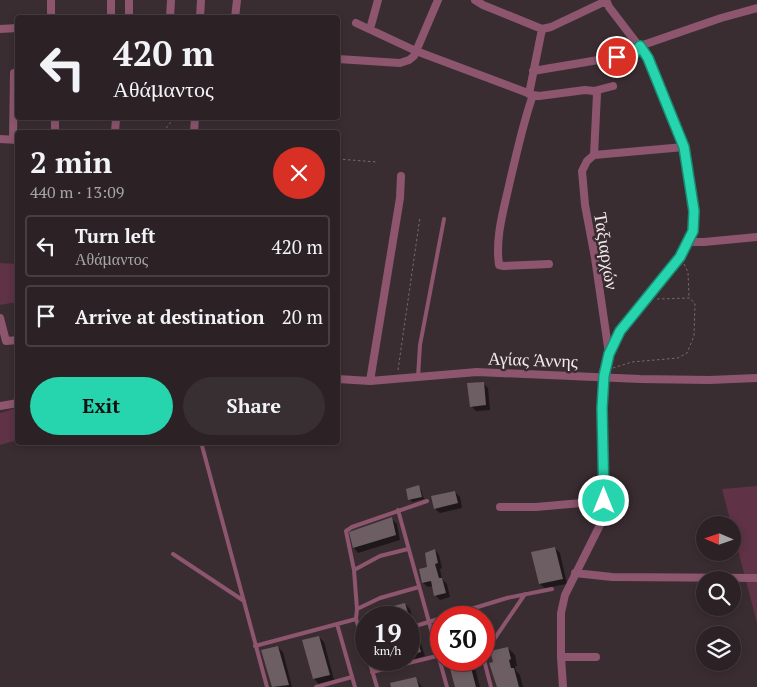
<!DOCTYPE html>
<meta charset="utf-8">
<style>
:root{--surface:#2c2226;--page:#382f32;--text:#f1f3f6;--muted:#a6a4a7;--line:#483f43;--accent:#26d5ae}
body{margin:0;font-family:"PT Serif",serif;background:var(--page);color:var(--text);height:100vh;display:flex;flex-direction:column;font-size:19px;white-space:nowrap}
*{box-sizing:border-box;margin:0}
p{font-size:16px;color:var(--muted)}
.icon{flex:none;width:28px;height:28px;fill:none;stroke:currentColor;stroke-width:2;stroke-linecap:round;stroke-linejoin:round}
.map{position:relative;flex:1;overflow:hidden}
.panel{position:absolute;left:15px;top:130px;width:325px;height:315px;display:flex;flex-direction:column;background:var(--surface);border-radius:5px;box-shadow:0 2px 8px #0003,0 0 0 1px var(--line)}
.panel>*{flex:none}
.banner{position:absolute;left:15px;top:15px;width:325px;height:105px;border-radius:5px;box-shadow:0 2px 8px #0003,0 0 0 1px var(--line);background:#2c2226;color:var(--text);overflow:hidden}
.needle{width:32px;rotate:272deg}
.tools{position:absolute;left:696px;top:516px;display:grid;gap:10px}
.tools a{display:grid;place-items:center;width:45px;height:45px;border-radius:50%;background:var(--surface);box-shadow:0 2px 8px #0003,0 0 0 1px var(--line);font-size:25px}
.speed{position:absolute;left:355px;top:606px;display:flex;gap:10px;font-size:25px;font-weight:700;text-align:center}
.speed>*{display:grid;place-content:center;width:65px;height:65px;border-radius:50%;background:var(--surface);box-shadow:0 2px 8px #0003,0 0 0 1px var(--line);line-height:1}
.speed small{font-size:12px;font-weight:400}
.speed .limit{border:8px solid #d22;background:#fff;color:#111}
.pin{position:absolute;display:grid;place-items:center;width:42px;height:42px;color:#fff;margin:-21px;border:2px solid #fff;border-radius:50%;box-shadow:0 1px 5px #0007}
.me{position:absolute;width:55px;margin:-28px;rotate:0deg;stroke-linejoin:round;filter:drop-shadow(0 0 4px #0008)}
.turn{display:flex;align-items:center;gap:18px;height:105px;padding:0 15px;font-size:22px}
.turn .icon{width:65px;height:65px;stroke-width:2.5}
.turn b{display:block;font-size:35px;line-height:42px}
.round{display:grid;place-items:center;flex:none;width:52px;height:52px;border-radius:26px;background:var(--page)}
.head{display:flex;align-items:center;justify-content:space-between;height:85px;padding:0 15px}
h1{font-size:30px;font-weight:600;line-height:38px}
.cta{display:flex;gap:10px;margin-top:auto;padding:10px 15px}
.cta a{flex:1;height:58px;border-radius:30px;background:var(--accent);color:#111;font-size:20px;font-weight:600;line-height:58px;text-align:center}
.cta a+a{background:var(--page);color:var(--text)}
ul{padding:0;list-style:none}
li{display:flex;align-items:center;gap:15px;height:62px;margin:0 10px 8px;padding:0 5px;border:2px solid var(--line);border-radius:5px}
li div{flex:1}
li b{display:block;font-size:19px}
li em{font-style:normal}
.map>svg:first-child{display:block}
.green{fill:#5f3246}
.shadow{fill:#0007}
.building{fill:#6d5e64}
.lines{fill:none;stroke-linecap:round;stroke-linejoin:round}
.path{stroke:#776b70;stroke-width:1;stroke-dasharray:2.5 2.5;stroke-linecap:butt}
.service{stroke:#8d566e;stroke-width:4}
.minor{stroke:#8d566e;stroke-width:8}
.route-casing{stroke:#198a71;stroke-width:12}
.route{stroke:#26d5ae;stroke-width:9}
.labels{text-anchor:middle;dominant-baseline:central;stroke-width:5;stroke-linejoin:round;paint-order:stroke}
.street-label{font-size:18px;fill:#f2eaed;stroke:#3a2d32}
</style>
<div class="map">
<svg width="757" height="687" viewBox="0 0 757 687">
<rect width="100%" height="100%" fill="#3a2d32"/>
<path class="green" d="M0,263L17,264V302L0,305Z
M17,408V440L0,445V413Z
M757,486V623L722,489Z"/>
<path class="shadow" d="M483,383L488,388L490,410L476,411L471,406Z
M418,487L421,490L424,499L412,502L410,499Z
M455,492L460,497L462,508L440,513L435,509Z
M392,519L397,524L400,540L358,553L354,548L350,532Z
M555,548L560,553L567,584L545,588L540,584Z
M435,550L439,555L442,568L440,569L442,579L447,584L450,597L440,600L435,595L433,586L428,587L423,583Z
M405,604L410,609L413,620L409,622V618H373Z
M319,637L324,642L334,680L319,684L314,679L304,641Z
M416,640L421,644L425,656L390,666L385,661L409,660V641Z
M278,647L283,652L292,687H273L263,651Z
M508,648L515,655L517,666H515L516,671L520,675L523,687H499L494,664Z
M469,662L475,668L480,687H456Z
M415,678L422,687H393Z"/>
<path class="building" d="M484,382L486,405L470,407L467,383Z
M419,485L422,497L408,500L406,489Z
M455,491L458,503L434,509L431,496Z
M392,517L396,535L353,548L349,532Z
M555,547L563,579L539,584L531,552Z
M435,549L438,563L435,564L439,578H442L446,593L434,596L431,581L422,583L419,569L427,567L425,553Z
M405,603L409,616L403,618H371L370,612Z
M319,636L330,675L313,679L302,640Z
M417,638L421,652L409,655V640Z
M278,646L289,685L272,687L261,650Z
M508,647L511,659L509,660L511,668H514L519,687H497L489,663L493,662L490,651Z
M469,660L476,687H455L449,665Z
M416,677L419,687H391L390,683Z"/>
<g class="lines">
<path class="path" d="M163,132L174,118
M338,159L377,162
M684,264L688,272L689,297
M613,368L632,362L678,358L687,353L694,336L695,304L690,298L656,299
M398,370L420,217"/>
<path class="service" d="M418,377L420,345L444,219
M201,442L267,687
M398,510L447,687
M173,554L244,601
M354,570L380,556L408,549
M357,609L380,598L419,587
M356,619L357,609L354,570L346,531L352,527L427,501
M337,624L355,687
M409,628L507,598L552,589
M255,646L356,619L366,652
M484,646L495,638L525,594
M369,660L377,687
M484,660L491,687
M372,672L441,655
M316,687L352,677"/>
<path class="minor" d="M51,0V18
M111,0V18
M475,0L483,5L542,29
M129,18V0
M170,18L171,0
M200,18L201,0
M235,18L237,0
M356,23L416,51L533,95L539,96L585,90L594,91L597,94L594,155
M0,29L18,28
M370,29L378,0
M542,29L551,27L606,1
M640,46L721,18L757,8
M338,59L400,63L409,60L414,56L438,0
M533,71L634,54L640,46
M594,91L613,86
M529,94L542,29
M533,95C523,123 517,152 510,181C504,209 495,236 499,265L504,266L549,264
M55,132V118
M115,132L116,118
M194,132L195,118
M0,139L18,140
M13,139L14,73
M594,155L587,161L582,171L585,205L595,258L609,354
M594,155L684,147
M688,242H704L757,237
M0,318L6,341L18,340
M338,379L370,381L477,372L640,379L709,380L757,378
M370,381L400,198L401,176
M0,406L18,403
M500,507H536L604,501
M575,573L612,577L757,578
M561,657H596
M563,687L561,657V613L565,595L604,517L602,408L604,376L609,354L621,331L680,257L693,231L694,211L684,147L665,97L648,58L609,7L606,0"/>
</g>
<g class="lines">
<g class="route-casing">
<path id="route" d="M604,501L602,408L604,376L609,354L620,331L680,257L693,231L694,211L684,147L648,58L640,46L634,54L617,57"/>
</g>
<use href="#route" class="route"/>
</g>
<g class="labels">
<g class="street-label">
<text transform="translate(607 251) rotate(81)">Ταξιαρχών</text>
<text transform="translate(533 359) rotate(2)">Αγίας Άννης</text>
</g>
</g>
</svg>
<div class="tools">
<a><svg class="needle" viewBox="-14 -14 28 28"><path d="M0-13l5 13h-10z" fill="#e53935"/><path d="M0 13l5-13h-10z" fill="#a6a4a7"/></svg></a>
<a><svg class="icon" aria-label="search" viewBox="0 0 24 24"><circle cx="10" cy="10" r="6"/><path d="M15 15l6 6"/></svg></a>
<a><svg class="icon" aria-label="layers" viewBox="0 0 24 24"><path d="M12 4l9 5-9 5-9-5zM3 14l9 5 9-5"/></svg></a>
</div>
<div class="speed"><div>19<small>km/h</small></div><div class="limit">30</div></div>
<div class="pin" style="left:617px;top:57px;background:#d93025"><svg class="icon" aria-label="arrive" viewBox="0 0 24 24"><path d="M6 21V4h12l-3 4 3 4H6"/></svg></div>
<svg class="me" style="left:604px;top:501px" viewBox="-20 -20 40 40"><circle r="17" fill="#26d5ae" stroke="#fff" stroke-width="3"/><path d="M0-11L8 9 0 5-8 9z" fill="#fff"/></svg>
<div class="banner">
<div class="turn"><svg class="icon" aria-label="left" viewBox="0 0 24 24"><path d="M17 20v-9H6M10 6l-5 5 5 5"/></svg><div><b>420 m</b>Αθάμαντος</div></div>
</div>
<section class="panel">
<div class="head"><div><h1>2 min</h1><p>440 m · 13:09</p></div><a class="round" style="background:#d93025;color:#fff"><svg class="icon" aria-label="close" viewBox="0 0 24 24"><path d="M6 6l12 12M18 6L6 18"/></svg></a></div>
<ul>
<li><svg class="icon" aria-label="left" viewBox="0 0 24 24"><path d="M17 20v-9H6M10 6l-5 5 5 5"/></svg><div><b>Turn left</b><p>Αθάμαντος</p></div><em>420 m</em></li>
<li><svg class="icon" aria-label="arrive" viewBox="0 0 24 24"><path d="M6 21V4h12l-3 4 3 4H6"/></svg><div><b>Arrive at destination</b></div><em>20 m</em></li>
</ul>
<div class="cta"><a>Exit</a><a>Share</a></div>
</section>
</div>
